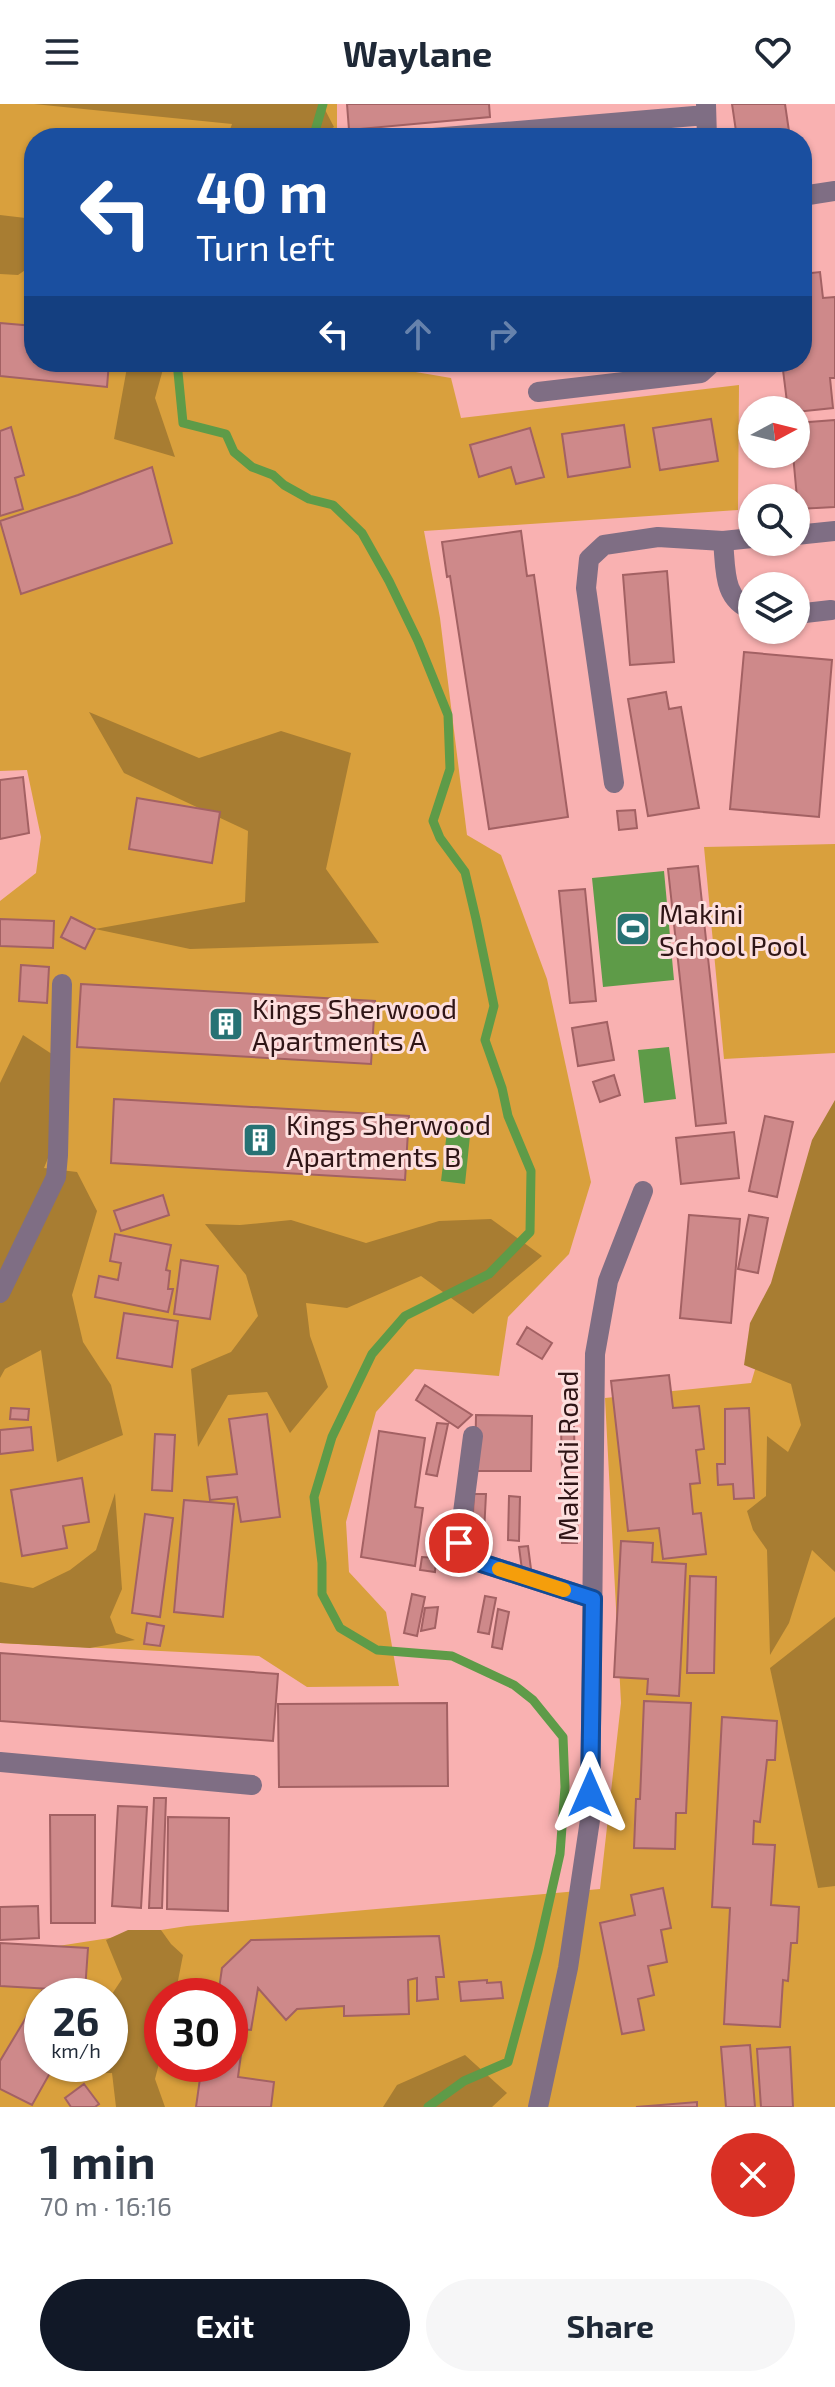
<!DOCTYPE html>
<meta charset="utf-8">
<style>
:root{--surface:#fff;--page:#f6f6f7;--text:#1f2937;--muted:#747a83;--accent:#111827}
body{margin:0;font-family:"Exo 2",sans-serif;background:var(--page);color:var(--text);height:100vh;display:flex;flex-direction:column;font-size:30px;white-space:nowrap}
*{box-sizing:border-box;margin:0}
p{font-size:26px;color:var(--muted)}
.icon{flex:none;width:44px;height:44px;fill:none;stroke:currentColor;stroke-width:2;stroke-linecap:round;stroke-linejoin:round}
.map{position:relative;height:2003px;overflow:hidden}
.side{display:flex;flex-direction:column;background:var(--surface);flex:1}
.side>*{flex:none}
.hud{position:absolute;left:24px;top:24px;width:788px;height:244px;border-radius:32px;box-shadow:0 2px 6px #0004;background:#1a4fa0;color:#fff;overflow:hidden}
.needle{width:52px;rotate:83deg}
.buttons{position:absolute;left:738px;top:292px;display:grid;gap:16px}
.buttons a{display:grid;place-items:center;width:72px;height:72px;border-radius:50%;background:var(--surface);box-shadow:0 2px 6px #0004;font-size:40px}
.speed{position:absolute;left:24px;top:1874px;display:flex;gap:16px;font-size:40px;font-weight:700;text-align:center}
.speed>*{display:grid;place-content:center;width:104px;height:104px;border-radius:50%;background:var(--surface);box-shadow:0 2px 6px #0004;line-height:1}
.speed small{font-size:20px;font-weight:400}
.speed .limit{border:12px solid #d22;background:#fff;color:#111}
.pin{position:absolute;display:grid;place-items:center;width:68px;height:68px;color:#fff;margin:-34px;border:4px solid #fff;border-radius:50%;box-shadow:0 2px 8px #0007}
.me{position:absolute;width:88px;margin:-44px;rotate:0deg;stroke-linejoin:round;filter:drop-shadow(0 0 6px #0008)}
.turn{display:flex;align-items:center;gap:28px;height:168px;padding:0 40px;font-size:36px}
.turn .icon{width:104px;height:104px;stroke-width:2.5}
.turn b{display:block;font-size:56px;line-height:68px}
.lanes{display:flex;align-items:center;height:76px;padding:0 40px;background:#0003;justify-content:center;gap:40px;direction:ltr}
.lanes .off{opacity:.35}
.round{display:grid;place-items:center;flex:none;width:84px;height:84px;border-radius:42px;background:var(--page)}
.headline{display:flex;align-items:center;justify-content:space-between;height:136px;padding:0 40px}
h1{font-size:48px;font-weight:700;line-height:60px}
.button{display:flex;gap:16px;margin-top:auto;padding:16px 40px}
.button a{flex:1;height:92px;border-radius:48px;background:var(--accent);color:#fff;font-size:32px;font-weight:700;line-height:92px;text-align:center}
.button a+a{background:var(--page);color:var(--text)}
header{display:flex;justify-content:space-between;align-items:center;height:104px;padding:0 40px;background:var(--surface);font-size:36px;font-weight:700}
.map>svg:first-child{display:block}
.green{fill:#d9a03d;fill-rule:evenodd}
.forest{fill:#a87d32}
.water{fill:#5e9b48}
.lines{fill:none;stroke-linecap:round;stroke-linejoin:round}
.stream{stroke:#5e9b48;stroke-width:9}
.building{fill:#ce898a;stroke:#a36163;stroke-width:2}
.minor{stroke:#7f6e84;stroke-width:20}
.route-casing{stroke:#114b97;stroke-width:20}
.route{stroke:#1a73e8;stroke-width:14}
.slow{stroke:#f59e0b;stroke-width:14}
.labels{text-anchor:middle;dominant-baseline:central;stroke-width:6;stroke-linejoin:round;paint-order:stroke}
.poi-label{font-size:28px;fill:#2f1516;stroke:#fddfde;text-anchor:start}
.street-label{font-size:28px;fill:#2f1516;stroke:#fddfde}
</style>
<header><svg class="icon" aria-label="menu" viewBox="0 0 24 24"><path d="M4 6h16M4 12h16M4 18h16"/></svg>Waylane<svg class="icon" aria-label="heart" viewBox="0 0 24 24"><path d="M12 20l-8-8c-3-5 5-10 8-4 3-6 11-1 8 4z"/></svg></header>
<div class="map">
<svg width="835" height="2003" viewBox="0 0 835 2003">
<rect width="100%" height="100%" fill="#f9b1b1"/>
<path class="green" d="M0,0H337V34H34V258H396L398,265L451,274L461,314L739,281L738,406L424,427L440,514L467,731L501,751L547,875L591,1078L569,1150L508,1213L499,1272L415,1265L376,1308L346,1418L349,1468L386,1508L399,1582L307,1583L259,1552L0,1539V797L36,769L41,733L27,666L0,667Z
M835,740V949L724,955L704,743Z
M835,997V2003H0V1851L187,1822L600,1785L621,1599L605,1294L751,1279ZM42,1892H110V1960H42ZM162,1892H230V1960H162Z"/>
<path class="forest" d="M34,0H322L334,23L315,34H227L232,20Z
M0,111L34,115V160L18,171L0,170Z
M128,258H165L155,294L175,353L114,335Z
M89,608L199,654L281,627L351,649L326,765L379,839L190,845L95,825L245,798L248,727L124,669Z
M23,931L67,960L57,1032L44,1064L77,1068L97,1107L72,1191L83,1238L111,1281L123,1331L57,1358L41,1246L5,1265L0,1274V979Z
M835,996V1468L812,1446L789,1519L770,1551L767,1446L753,1426L747,1407L766,1392L767,1332L788,1348L801,1321L791,1280L744,1261L750,1219L771,1179L812,1036Z
M491,1115L542,1152L473,1210L421,1172L347,1204L306,1199L310,1232L328,1283L290,1329L267,1288L228,1291L198,1343L191,1265L231,1248L258,1212L246,1171L205,1120L240,1121L291,1116L366,1139L439,1117Z
M115,1389L122,1485L110,1513L116,1529L135,1536L90,1544L0,1539V1478L33,1484L70,1466L96,1446Z
M835,1513V1782L818,1784L770,1564Z
M128,1826H161L171,1840L183,1851L175,1892H162V1948L155,1975L165,2003H116L112,1969L71,1970L75,1960H110V1893L122,1875L106,1836Z
M465,1951L507,1989L492,2003H383L397,1981Z"/>
<path class="water" d="M664,767L674,876L603,883L592,774Z
M669,943L676,995L644,999L638,946Z
M448,1019L471,1022L465,1080L441,1077Z"/>
<g class="lines">
<path class="stream" d="M313,34L323,0
M177,258L183,319L226,330L234,348L252,363L273,371L284,381L309,395L333,401L362,429L389,477L418,537L448,611L450,665L433,717L440,734L465,768L476,815L494,902L485,936L502,984L508,1012L531,1067L530,1128L489,1170L405,1212L372,1250L332,1333L314,1393L322,1459V1490L340,1524L377,1546L452,1552L514,1581L533,1596L563,1633L565,1683L560,1750L538,1847L508,1958L464,1977L428,2003"/>
</g>
<path class="building" d="M347,0H489L490,13L349,26Z
M732,0H785L790,34H737Z
M820,168L823,194L835,193V274H830L833,304L796,308V306H788L782,258H802V170Z
M0,219L34,222V258H109L107,283L0,272Z
M711,315L718,357L660,366L653,324Z
M835,316V403L798,405L793,350H796V319Z
M624,321L630,363L568,373L562,330Z
M11,323L24,371L15,374L23,405L0,412V327Z
M530,324L544,373L516,380L511,363L479,373L470,341Z
M152,363L172,439L21,490L0,417L78,391Z
M521,427L527,472L534,471L568,713L489,725L450,472L447,473L442,438Z
M667,467L674,558L630,561L623,471Z
M744,548L832,556L819,713L730,705Z
M666,588L669,605L681,603L699,704L648,712L628,595Z
M23,673L29,729L0,735V676Z
M137,694L220,708L212,759L129,745Z
M635,706L637,724L619,726L617,707Z
M698,762L726,1019L696,1022L668,765Z
M585,785L596,897L570,899L559,787Z
M71,813L95,825L85,845L61,833Z
M0,815L54,817L53,844L0,842Z
M21,861L49,863L47,899L19,897Z
M81,880L375,897L371,960L77,943Z
M607,918L614,956L578,962L572,924Z
M614,971L620,991L600,998L593,978Z
M114,995L409,1012L405,1076L111,1059Z
M765,1012L793,1018L777,1093L749,1087Z
M734,1028L739,1074L681,1080L676,1034Z
M163,1091L169,1111L121,1127L114,1107Z
M689,1111L740,1115L731,1219L680,1214Z
M749,1111L768,1114L758,1169L738,1165Z
M115,1130L171,1141L166,1166L170,1167L168,1185H173L168,1208L95,1193L99,1172L118,1176L121,1159L110,1157Z
M181,1156L218,1162L210,1215L174,1210Z
M124,1209L178,1217L172,1263L117,1254Z
M527,1223L552,1239L542,1255L517,1240Z
M669,1271L673,1304L699,1302L704,1345L696,1346L700,1379L690,1380L693,1410L701,1409L706,1450L663,1455L659,1424L628,1427L611,1277Z
M425,1281L472,1311L458,1324L416,1296Z
M11,1304L29,1305L28,1316L10,1315Z
M749,1304L754,1394L734,1395L733,1380L718,1381L717,1360H725V1305Z
M267,1310L280,1413L241,1418L237,1393L210,1396L207,1373L237,1370L229,1315Z
M476,1311L532,1312L531,1367H475Z
M437,1319L448,1320L437,1372L426,1370Z
M31,1323L33,1346L0,1350V1326Z
M561,1323H574L575,1366L562,1367Z
M379,1327L425,1334L415,1403L423,1404L415,1462L361,1453Z
M155,1330L175,1331L172,1387L152,1386Z
M82,1374L89,1418L63,1422L67,1444L22,1452L11,1386Z
M474,1390H486L484,1429H472Z
M509,1392L520,1393L519,1437L508,1436Z
M184,1396L234,1400L223,1513L174,1508Z
M564,1397H578L577,1439H562Z
M145,1410L173,1414L160,1513L132,1509Z
M621,1437L653,1439L652,1458L686,1460L679,1592L647,1590L648,1575L614,1573Z
M528,1442L531,1465L522,1466L519,1443Z
M422,1453L436,1454L435,1468L420,1466Z
M690,1472L716,1473L714,1569H687Z
M412,1490L425,1493L417,1532L404,1529Z
M485,1492L496,1494L489,1530L478,1528Z
M438,1503L435,1524L421,1527L425,1504Z
M498,1505L509,1508L502,1545L492,1543Z
M147,1519L164,1522L160,1542L144,1540Z
M0,1549L278,1570L273,1637L0,1617Z
M644,1597L691,1599L686,1709H676L675,1745L634,1744L636,1695H640Z
M447,1599L448,1682L279,1683L278,1600Z
M722,1613L777,1617L775,1656H767L760,1718L754,1717L753,1740L775,1741L771,1801L799,1803L797,1839H791L788,1877L783,1876L780,1923L724,1920L730,1804L712,1803Z
M154,1694H166L162,1804H149Z
M118,1702L147,1703L141,1804L112,1802Z
M50,1711H95V1819H51Z
M168,1713L229,1714L228,1807L167,1805Z
M663,1784L671,1824L661,1826L667,1858L648,1862L654,1891L638,1895L644,1926L622,1930L600,1819L635,1811L631,1791Z
M38,1802L39,1834L0,1836V1803Z
M439,1832L444,1873H436L438,1895L417,1897V1874L408,1876L409,1910L344,1912V1902L297,1905L286,1916L258,1884L251,1926L230,1924V1892H218L222,1864L251,1836Z
M0,1839L88,1844L85,1887L0,1882Z
M487,1876V1879L501,1878L503,1894L461,1897L459,1878Z
M42,1887L49,1892H42V1960H55L32,2001L0,1985V1957Z
M230,1941L242,1943L238,1973L274,1978L271,2003H196L202,1960H230Z
M750,1941L755,2003H726L721,1943Z
M790,1943L793,2003H761L757,1945Z
M84,1980L99,2000L95,2003H71L65,1994Z
M697,1998V2003H636Z"/>
<g class="lines">
<path class="minor" d="M706,0L707,34
M433,34L706,11
M802,92L835,87
M538,288L701,269L713,258
M796,431L835,427
M723,437C726,464 722,495 752,506
M796,510L831,506
M614,679L586,484L589,455L604,441L658,433L723,437L752,434
M0,1189L56,1073L58,1051L62,880
M473,1332L459,1439L464,1450L472,1456L593,1495
M0,1658L252,1681
M538,2003L568,1864L590,1716L595,1250L608,1177L643,1087"/>
</g>
<g class="lines">
<g class="route-casing">
<path id="route" d="M459,1439L464,1450L472,1456L593,1495L590,1689"/>
</g>
<use href="#route" class="route"/>
<path class="slow" d="M499,1465L564,1486"/>
</g>
<defs>
<g id="stadium-square" transform="scale(1.8)"><rect x="-9" y="-9" width="18" height="18" rx="4" fill="#277274" stroke="#fddfde"/><path d="M0-5a6.5 5 0 1 0 0 10a6.5 5 0 1 0 0-10ZM-3.5-1.8h7v3.6h-7Z" fill="#fff"/></g>
<g id="building-square" transform="scale(1.8)"><rect x="-9" y="-9" width="18" height="18" rx="4" fill="#277274" stroke="#fddfde"/><path d="M-4-6H4V6H1V3H-1V6H-4ZM-2.5-4.3h1.7v1.8h-1.7ZM.8-4.3h1.7v1.8H.8ZM-2.5-1h1.7V.8h-1.7ZM.8-1h1.7V.8H.8Z" fill="#fff"/></g>
</defs>
<g fill-rule="evenodd">
<use href="#stadium-square" x="633" y="825"/>
<use href="#building-square" x="226" y="920"/>
<use href="#building-square" x="260" y="1036"/>
</g>
<g class="labels">
<g class="poi-label">
<text x="659" y="809">Makini<tspan x="659" dy="32">School Pool</tspan></text>
<text x="252" y="904">Kings Sherwood<tspan x="252" dy="32">Apartments A</tspan></text>
<text x="286" y="1020">Kings Sherwood<tspan x="286" dy="32">Apartments B</tspan></text>
</g>
<g class="street-label">
<text transform="translate(567 1352) rotate(-90)">Makindi Road</text>
</g>
</g>
</svg>
<div class="buttons">
<a><svg class="needle" viewBox="-14 -14 28 28"><path d="M0-13l5 13h-10z" fill="#e53935"/><path d="M0 13l5-13h-10z" fill="#747a83"/></svg></a>
<a><svg class="icon" aria-label="search" viewBox="0 0 24 24"><circle cx="10" cy="10" r="6"/><path d="M15 15l6 6"/></svg></a>
<a><svg class="icon" aria-label="layers" viewBox="0 0 24 24"><path d="M12 4l9 5-9 5-9-5zM3 14l9 5 9-5"/></svg></a>
</div>
<div class="speed"><div>26<small>km/h</small></div><div class="limit">30</div></div>
<div class="pin" style="left:459px;top:1439px;background:#d93025"><svg class="icon" aria-label="arrive" viewBox="0 0 24 24"><path d="M6 21V4h12l-3 4 3 4H6"/></svg></div>
<svg class="me" style="left:590px;top:1689px" viewBox="-20 -20 40 40"><path d="M0-17L14 15 0 8-14 15z" fill="#1a73e8" stroke="#fff" stroke-width="4"/></svg>
<div class="hud">
<div class="turn"><svg class="icon" aria-label="left" viewBox="0 0 24 24"><path d="M17 20v-9H6M10 6l-5 5 5 5"/></svg><div><b>40 m</b>Turn left</div></div>
<div class="lanes"><svg class="icon" aria-label="left" viewBox="0 0 24 24"><path d="M17 20v-9H6M10 6l-5 5 5 5"/></svg><svg class="icon off" aria-label="ahead" viewBox="0 0 24 24"><path d="M12 20V5M6 11l6-6 6 6"/></svg><svg class="icon off" aria-label="right" viewBox="0 0 24 24"><path d="M7 20v-9h11M14 6l5 5-5 5"/></svg></div>
</div>
</div>
<section class="side">
<div class="headline"><div><h1>1 min</h1><p>70 m · 16:16</p></div><a class="round" style="background:#d93025;color:#fff"><svg class="icon" aria-label="close" viewBox="0 0 24 24"><path d="M6 6l12 12M18 6L6 18"/></svg></a></div>
<div class="button"><a>Exit</a><a>Share</a></div>
</section>
